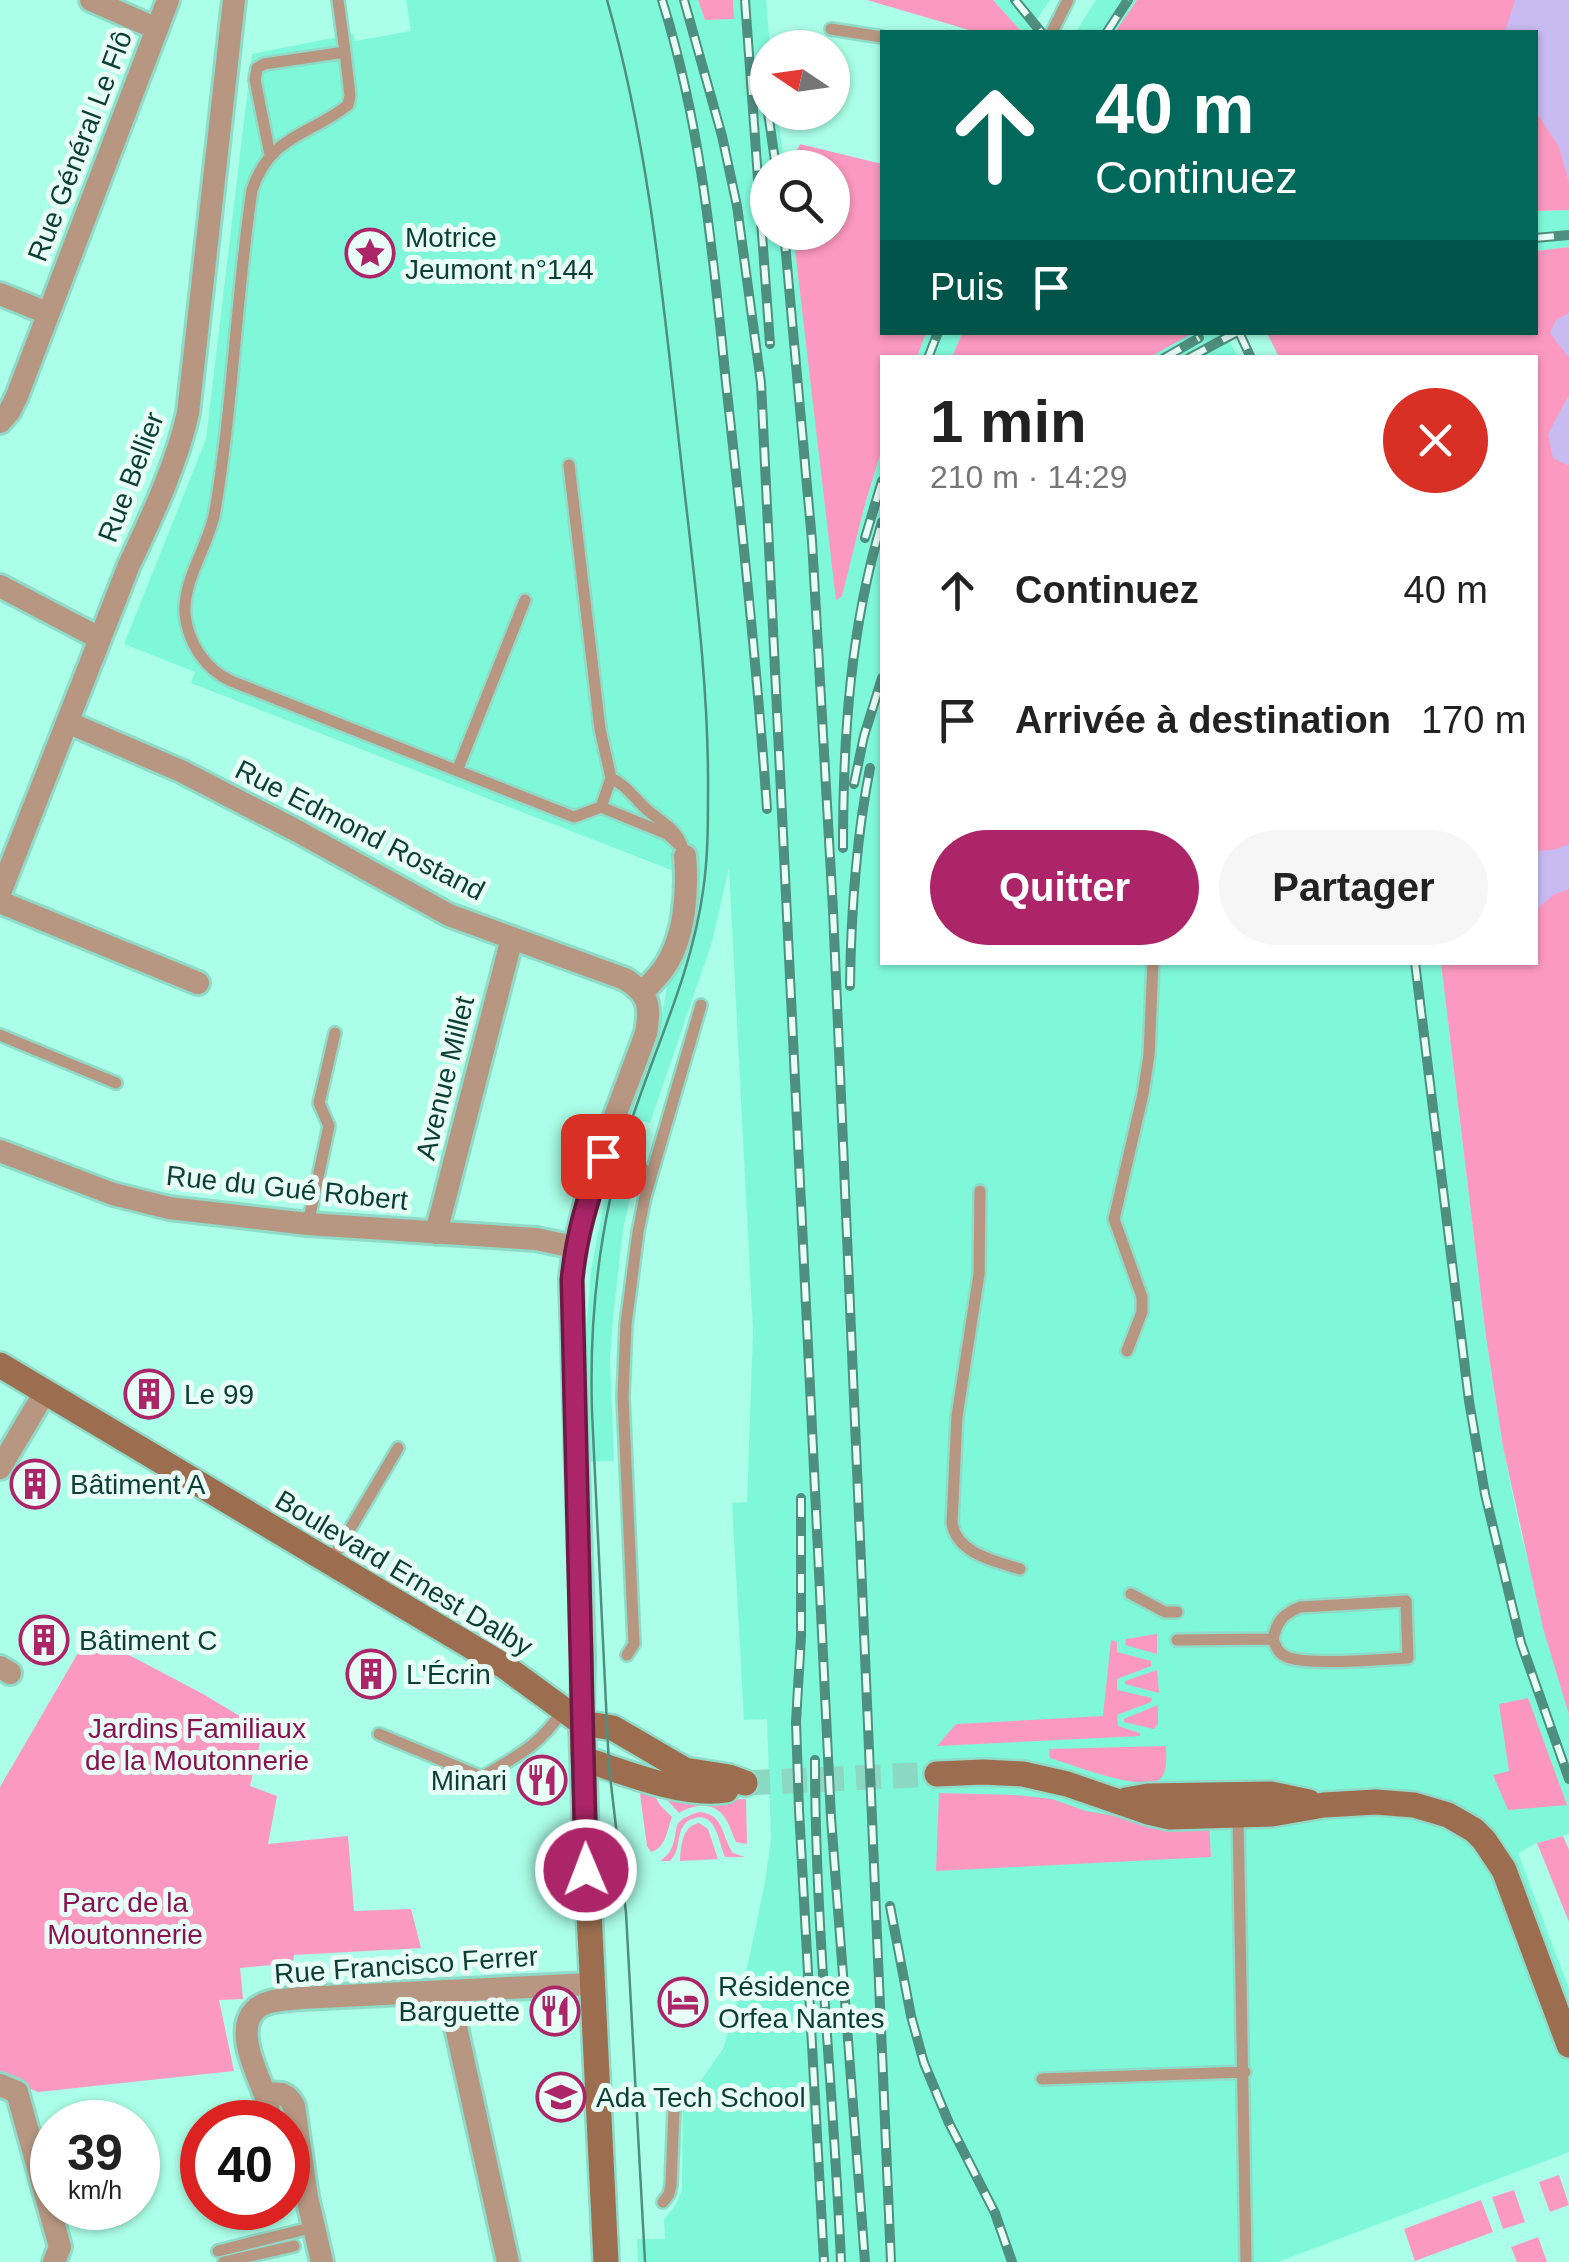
<!DOCTYPE html>
<html lang="fr">
<meta charset="utf-8">
<style>
:root{--surface:#fff;--page:#f6f6f6;--text:#222;--muted:#767676;--accent:#ad2569}
body{margin:0;font-family:Arial,sans-serif;background:var(--page);color:var(--text);height:100vh;display:flex;flex-direction:column;font-size:38px;white-space:nowrap}
*{box-sizing:border-box;margin:0}
p{font-size:32px;color:var(--muted)}
.icon{flex:none;width:55px;height:55px;fill:none;stroke:currentColor;stroke-width:2;stroke-linecap:round;stroke-linejoin:round}
.map{position:relative;flex:1;overflow:hidden}
.sheet{position:absolute;left:880px;top:355px;width:658px;height:610px;display:flex;flex-direction:column;background:var(--surface);border-radius:0px;box-shadow:0 2px 8px #0004}
.sheet>*{flex:none}
.hud{position:absolute;left:880px;top:30px;width:658px;height:305px;border-radius:0px;box-shadow:0 2px 8px #0004;background:#00695c;color:#fff;overflow:hidden}
.needle{width:65px;rotate:283deg}
.controls{position:absolute;left:750px;top:30px;display:grid;gap:20px}
.controls a{display:grid;place-items:center;width:100px;height:100px;border-radius:50%;background:var(--surface);box-shadow:0 2px 8px #0004;font-size:50px}
.speed{position:absolute;left:30px;top:2100px;display:flex;gap:20px;font-size:50px;font-weight:700;text-align:center}
.speed>*{display:grid;place-content:center;width:130px;height:130px;border-radius:50%;background:var(--surface);box-shadow:0 2px 8px #0004;line-height:1}
.speed small{font-size:25px;font-weight:400}
.speed .limit{border:15px solid #d22;background:#fff;color:#111}
.pin{position:absolute;display:grid;place-items:center;width:85px;height:85px;color:#fff;margin:-42px;border-radius:20px;box-shadow:0 5px 15px #0006}
.me{position:absolute;width:110px;margin:-55px;rotate:359deg;stroke-linejoin:round;filter:drop-shadow(0 0 8px #0008)}
.turn{display:flex;align-items:center;gap:35px;height:210px;padding:0 50px;font-size:45px}
.turn .icon{width:130px;height:130px;stroke-width:2.5}
.turn b{display:block;font-size:70px;line-height:85px}
.then{display:flex;align-items:center;height:95px;padding:0 50px;background:#0003;gap:20px;font-size:38px}
.round{display:grid;place-items:center;flex:none;width:105px;height:105px;border-radius:52px;background:var(--page)}
.overview{display:flex;align-items:center;justify-content:space-between;height:170px;padding:0 50px}
h1{font-size:60px;font-weight:700;line-height:75px}
.cta{display:flex;gap:20px;margin-top:auto;padding:20px 50px}
.cta a{flex:1;height:115px;border-radius:60px;background:var(--accent);color:#fff;font-size:40px;font-weight:700;line-height:115px;text-align:center}
.cta a+a{background:var(--page);color:var(--text)}
ul{padding:0;list-style:none}
li{display:flex;align-items:center;gap:30px;height:130px;padding:0 50px}
li div{flex:1}
li b{display:block;font-size:38px}
li em{font-style:normal}
.map>svg:first-child{display:block}
.built{fill:#7ff8da}
.green{fill:#fc99c0}
.forest{fill:#fb97bf}
.water{fill:#c8bbf1}
.lines{fill:none;stroke-linecap:round;stroke-linejoin:round}
.secondary-tunnel{stroke:#8bd8c3;stroke-width:25;stroke-dasharray:25 12;stroke-linecap:butt}
.lane-casing{stroke:#8fdbc7;stroke-width:16}
.street-casing{stroke:#8fdbc7;stroke-width:28}
.secondary-casing{stroke:#8fdbc7;stroke-width:30}
.lane{stroke:#b79782;stroke-width:11}
.street{stroke:#b79782;stroke-width:22}
.secondary{stroke:#9c6e4f;stroke-width:25}
.tram{stroke:#4f8f7f;stroke-width:2.5}
.rail-casing{stroke:#4f8f7f;stroke-width:10}
.rail{stroke:#e9fdf7;stroke-width:6;stroke-dasharray:19;stroke-linecap:butt}
.route-casing{stroke:#701844;stroke-width:25}
.route{stroke:#ad2569;stroke-width:18}
.labels{text-anchor:middle;dominant-baseline:central;stroke-width:10;stroke-linejoin:round;paint-order:stroke}
.street-label{font-size:28px;fill:#0d3e34;stroke:#e9fdf7}
.poi-label{font-size:28px;fill:#0d3e34;stroke:#e9fdf7;text-anchor:start}
.park-label{font-size:28px;fill:#881350;stroke:#e9fdf7}
</style>
<div class="map">
<svg width="1569" height="2262" viewBox="0 0 1569 2262">
<rect width="100%" height="100%" fill="#abfee7"/>
<path class="built" d="M406,0H698L705,20L734,19L733,0H766L770,47L768,48V112L777,113L785,167L768,168V232L793,233L837,600L882,448V962L1441,963L1486,1337L1503,1447L1520,1530L1569,1715V1834L1537,1843L1518,1853L1569,1989V2152L1278,2262H638L637,2239H665L664,2219L675,2206L682,2190L683,2106L723,2049L748,1964L765,1882L771,1839L767,1719L744,1720L732,1503L747,1502L753,1331L729,868L712,942L650,1123L628,1118L661,1020L669,975L681,966L697,880L191,683L195,672L124,644L206,439L252,54L353,34L355,41L411,31Z
M993,0H1050L1028,32H1022Z
M1096,0H1137L1115,32H1076Z
M1569,210V247L1535,251V211Z
M1193,332L1225,333L1238,357H1150Z
M926,333H962L952,357L917,358Z
M606,1193L630,1198L623,1230L613,1318L610,1359L614,1461L587,1462L584,1393L586,1333L591,1270Z"/>
<path class="green" d="M698,0H733L734,19L705,20Z
M867,0H993L1022,32H976Z
M1137,0H1569V210L1535,211V32H1115Z
M800,144L882,164V332L926,333L917,357L882,358V448L864,508L842,596L836,600L793,233L832,232V168L789,167Z
M1569,247V1715L1543,1628L1503,1447L1486,1337L1441,963L1535,962V358L1279,357L1267,333L1535,332V251Z
M962,333L963,332L1193,333L1150,357H952Z
M89,1634L203,1694L263,1730L250,1786L277,1796L268,1844L348,1836L354,1911L411,1909L421,1948L294,1955L293,1963L240,1968L243,1999L219,2000L234,2071L38,2092L0,2076V1787Z
M1157,1634V1654L1125,1645L1126,1639Z
M1111,1640L1117,1642V1652L1151,1661V1666L1117,1679V1690L1152,1698L1151,1702L1117,1715L1118,1726L1140,1733V1736L937,1746L956,1724L1103,1716Z
M1157,1670L1159,1693L1125,1684V1681Z
M1158,1705V1724L1154,1729L1124,1722V1719Z
M1166,1746C1166,1755 1168,1770 1161,1778C1146,1794 1070,1764 1050,1758L1049,1749Z
M639,1787L651,1789L660,1805L672,1817C667,1830 666,1848 651,1852L647,1846Z
M659,1791L714,1800L746,1799L747,1844L736,1842C732,1834 730,1825 725,1818C714,1801 694,1804 679,1813Z
M939,1793L1016,1795L1052,1799L1086,1811L1156,1823L1209,1822L1211,1857L936,1871Z
M699,1812C725,1814 721,1836 733,1853L745,1857H725C719,1843 716,1809 692,1819C686,1821 684,1825 681,1830C677,1842 679,1852 670,1861H661C664,1857 669,1854 671,1849C681,1829 667,1822 699,1812Z
M699,1823L708,1829L718,1859L680,1861C681,1846 682,1826 699,1823Z
M1563,1836L1569,1850V1922L1537,1843Z
M1559,2175L1569,2205L1550,2212L1539,2182Z
M1514,2190L1525,2222L1503,2229L1492,2197Z
M1481,2200L1493,2232L1415,2261L1404,2229Z
M1538,2237L1547,2262H1517L1511,2247Z"/>
<path class="forest" d="M1528,1698L1567,1805L1508,1810L1493,1775L1509,1771L1499,1704Z"/>
<path class="water" d="M1515,0H1569V183L1559,147L1535,110V32H1505Z
M1569,313V358L1550,333L1556,320Z
M1569,395V466L1553,458L1548,434Z
M1569,844V889L1553,895L1535,911V851L1553,850Z"/>
<g class="lines">
<path class="secondary-tunnel" d="M745,1783L937,1774"/>
<g class="lane-casing">
<path id="lane" d="M338,0L345,52
M831,29L882,37
M1052,32L1068,0
M270,155L255,80L257,68L264,64L345,52L350,96L348,105C309,136 270,135 252,190C236,296 233,405 215,511C209,546 183,578 185,614C188,643 205,669 231,681L574,817L601,807L611,778L600,729L569,465
M457,771L525,600
M611,778C625,785 632,795 643,806C662,825 678,825 685,856
M601,807L667,834L678,844
M0,1035L116,1083
M603,1156L639,1166L651,1174
M980,1191L979,1274L957,1416L952,1523C957,1554 995,1561 1020,1569
M308,1224L329,1126L319,1103L335,1033
M1127,1351L1142,1312V1297L1114,1219L1143,1094L1149,1055L1153,962
M330,1563L398,1448
M1131,1594L1165,1612H1177
M1177,1640L1273,1639C1277,1621 1283,1614 1300,1607L1406,1601L1408,1658C1381,1659 1309,1666 1287,1657C1278,1653 1276,1647 1273,1639
M627,1655L634,1644L623,1397L626,1324L638,1232L645,1197L701,1005
M379,1734L482,1777C520,1754 539,1746 564,1709
M1238,1816L1246,2262
M1042,2079L1245,2072
M663,2202L669,2194L671,2185L674,2109
M218,2251L314,2227
M224,2262L294,2246"/>
</g>
<g class="street-casing">
<path id="street" d="M91,0L157,29
M0,294L47,313
M0,422L9,412L17,396L168,0
M0,586L99,638
M67,722L181,771L299,832L449,915L625,979C649,994 651,1006 646,1033C618,1112 579,1197 571,1279L583,1657L582,1723
M0,893L129,565C152,516 176,466 188,413L234,0
M0,902L198,983
M642,993C649,985 658,977 664,968C685,938 688,892 685,856
M0,1151L113,1194L169,1208L308,1224L536,1239L574,1247
M436,1233L512,938
M0,1468L45,1392
M0,1667L10,1673
M448,1991L508,2262
M0,2085L17,2092L60,2247L54,2262
M266,2094C280,2093 287,2092 294,2106L307,2197L322,2262
M271,2122C269,2113 268,2101 264,2092C256,2071 235,2030 255,2010C266,1999 286,2000 300,1998L592,1984"/>
</g>
<g class="secondary-casing">
<path id="secondary" d="M0,1365L504,1666L582,1723L587,1870L606,2262
M582,1723L613,1728L685,1770L729,1777L745,1783
M584,1759C623,1772 685,1797 726,1790
M937,1774L983,1772L1023,1774L1067,1784L1148,1812L1170,1817L1272,1814L1324,1805L1376,1802L1414,1805L1448,1815L1474,1830L1484,1840L1504,1870L1569,2045
M1126,1800L1148,1796L1271,1794L1309,1802"/>
</g>
<use href="#lane" class="lane"/>
<use href="#street" class="street"/>
<use href="#secondary" class="secondary"/>
<path class="tram" d="M607,0C651,153 664,312 682,469C694,577 709,684 708,793C708,825 708,858 703,891C692,973 654,1050 629,1128C600,1219 589,1317 592,1412L609,1767L626,1913L645,2262"/>
<g class="rail-casing">
<path id="rail" d="M662,0C701,124 713,254 726,383C742,525 757,667 767,809
M684,0L722,136L737,206L761,383L831,1818L865,2262
M745,0L770,344
M1015,0L1041,32
M1107,32L1128,0
M768,112L776,168
M784,232L812,541L833,910L891,2262
M1535,238L1569,235
M1239,332L1251,358
M928,358L938,332
M1164,358L1199,338
M1189,358L1237,332
M865,538L882,481
M854,784L864,736L882,678
M843,848C843,738 850,628 882,522
M1415,962L1469,1401L1485,1494L1521,1643L1569,1779
M850,986C851,913 856,839 870,768
M801,1498V1636L796,1722L799,1810L824,2262
M815,1760C815,1928 834,2095 841,2262
M890,1906L911,2016L924,2063L949,2123L995,2213L1012,2262"/>
</g>
<use href="#rail" class="rail"/>
</g>
<g class="lines">
<g class="route-casing">
<path id="route" d="M586,1870L572,1280C576,1236 588,1197 603,1156"/>
</g>
<use href="#route" class="route"/>
</g>
<defs>
<g id="sight-ring" transform="scale(2.5)"><circle r="9.5" fill="#e9fdf7" stroke="#ad2569" stroke-width="1.5"/><path d="M0-6L1.8-2.2L6-1.7L2.9 1.2L3.7 5.4L0 3.3L-3.7 5.4L-2.9 1.2L-6-1.7L-1.8-2.2Z" fill="#ad2569"/></g>
<g id="building-ring" transform="scale(2.5)"><circle r="9.5" fill="#e9fdf7" stroke="#ad2569" stroke-width="1.5"/><path d="M-4-6H4V6H1V3H-1V6H-4ZM-2.5-4.3h1.7v1.8h-1.7ZM.8-4.3h1.7v1.8H.8ZM-2.5-1h1.7V.8h-1.7ZM.8-1h1.7V.8H.8Z" fill="#ad2569"/></g>
<g id="restaurant-ring" transform="scale(2.5)"><circle r="9.5" fill="#e9fdf7" stroke="#ad2569" stroke-width="1.5"/><path d="M-5-6h1v4h1v-4h1v4h1v-4h1v5L-1.5 .5V6h-2V.5L-5-1ZM5-6V6H3V1.5H1.5Q1.5-4 5-6Z" fill="#ad2569"/></g>
<g id="hotel-ring" transform="scale(2.5)"><circle r="9.5" fill="#e9fdf7" stroke="#ad2569" stroke-width="1.5"/><path d="M-6-4.5h1.5V1H6V5H4.5V3h-9V5H-6ZM-4 0a1.8 1.8 0 1 1 3.6 0ZM.5 0V-2.5h3Q6-2.5 6 0Z" fill="#ad2569"/></g>
<g id="university-ring" transform="scale(2.5)"><circle r="9.5" fill="#e9fdf7" stroke="#ad2569" stroke-width="1.5"/><path d="M0-5L7-2L0 1L-7-2ZM-4 1L0 2.5L4 1V4Q0 6-4 4Z" fill="#ad2569"/></g>
</defs>
<g fill-rule="evenodd">
<use href="#sight-ring" x="370" y="253"/>
<use href="#building-ring" x="149" y="1394"/>
<use href="#building-ring" x="35" y="1484"/>
<use href="#building-ring" x="44" y="1640"/>
<use href="#building-ring" x="371" y="1674"/>
<use href="#restaurant-ring" x="542" y="1780"/>
<use href="#hotel-ring" x="683" y="2002"/>
<use href="#restaurant-ring" x="555" y="2011"/>
<use href="#university-ring" x="561" y="2097"/>
</g>
<g class="labels">
<g class="street-label">
<text transform="translate(80 146) rotate(-69)">Rue Général Le Flô</text>
<text transform="translate(131 477) rotate(-69)">Rue Bellier</text>
<text transform="translate(360 830) rotate(27)">Rue Edmond Rostand</text>
<text transform="translate(445 1078) rotate(-76)">Avenue Millet</text>
<text transform="translate(287 1188) rotate(6)">Rue du Gué Robert</text>
<text transform="translate(404 1573) rotate(31)">Boulevard Ernest Dalby</text>
<text transform="translate(406 1965) rotate(-4)">Rue Francisco Ferrer</text>
</g>
<g class="poi-label">
<text x="405" y="237">Motrice<tspan x="405" dy="32">Jeumont n°144</tspan></text>
<text x="184" y="1394">Le 99</text>
<text x="70" y="1484">Bâtiment A</text>
<text x="79" y="1640">Bâtiment C</text>
<text x="406" y="1674">L'Écrin</text>
<text x="507" y="1780" text-anchor="end">Minari</text>
<text x="718" y="1986">Résidence<tspan x="718" dy="32">Orfea Nantes</tspan></text>
<text x="520" y="2011" text-anchor="end">Barguette</text>
<text x="596" y="2097">Ada Tech School</text>
</g>
<g class="park-label">
<text x="197" y="1728">Jardins Familiaux<tspan x="197" dy="32">de la Moutonnerie</tspan></text>
<text x="125" y="1902">Parc de la<tspan x="125" dy="32">Moutonnerie</tspan></text>
</g>
</g>
</svg>
<div class="controls">
<a><svg class="needle" viewBox="-14 -14 28 28"><path d="M0-13l5 13h-10z" fill="#e53935"/><path d="M0 13l5-13h-10z" fill="#767676"/></svg></a>
<a><svg class="icon" aria-label="search" viewBox="0 0 24 24"><circle cx="10" cy="10" r="6"/><path d="M15 15l6 6"/></svg></a>
</div>
<div class="speed"><div>39<small>km/h</small></div><div class="limit">40</div></div>
<div class="pin" style="left:603px;top:1156px;background:#d93025"><svg class="icon" aria-label="arrive" viewBox="0 0 24 24"><path d="M6 21V4h12l-3 4 3 4H6"/></svg></div>
<svg class="me" style="left:586px;top:1870px" viewBox="-20 -20 40 40"><circle r="17" fill="#ad2569" stroke="#fff" stroke-width="3"/><path d="M0-11L8 9 0 5-8 9z" fill="#fff"/></svg>
<div class="hud">
<div class="turn"><svg class="icon" aria-label="ahead" viewBox="0 0 24 24"><path d="M12 20V5M6 11l6-6 6 6"/></svg><div><b>40 m</b>Continuez</div></div>
<div class="then">Puis<svg class="icon" aria-label="arrive" viewBox="0 0 24 24"><path d="M6 21V4h12l-3 4 3 4H6"/></svg></div>
</div>
<section class="sheet">
<div class="overview"><div><h1>1 min</h1><p>210 m · 14:29</p></div><a class="round" style="background:#d93025;color:#fff"><svg class="icon" aria-label="close" viewBox="0 0 24 24"><path d="M6 6l12 12M18 6L6 18"/></svg></a></div>
<ul>
<li><svg class="icon" aria-label="ahead" viewBox="0 0 24 24"><path d="M12 20V5M6 11l6-6 6 6"/></svg><div><b>Continuez</b></div><em>40 m</em></li>
<li><svg class="icon" aria-label="arrive" viewBox="0 0 24 24"><path d="M6 21V4h12l-3 4 3 4H6"/></svg><div><b>Arrivée à destination</b></div><em>170 m</em></li>
</ul>
<div class="cta"><a>Quitter</a><a>Partager</a></div>
</section>
</div>
